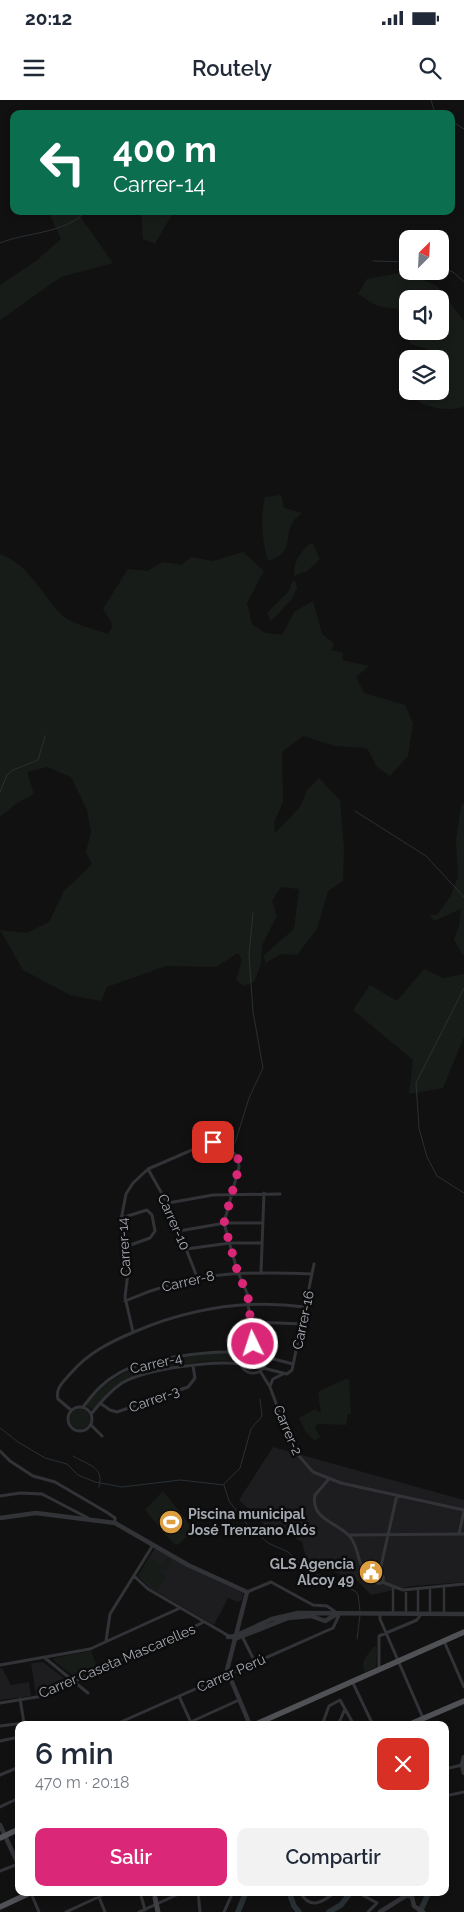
<!DOCTYPE html>
<html lang="es">
<meta charset="utf-8">
<style>
:root{--surface:#fff;--page:#f2f2f3;--text:#1f2937;--muted:#747a83;--accent:#db2777}
body{margin:0;font-family:Raleway,sans-serif;background:var(--page);color:var(--text);height:100vh;display:flex;flex-direction:column;font-size:19px;white-space:nowrap}
*{box-sizing:border-box;margin:0}
p{font-size:16px;color:var(--muted)}
.icon{flex:none;width:28px;height:28px;fill:none;stroke:currentColor;stroke-width:2;stroke-linecap:round;stroke-linejoin:round}
.map{position:relative;flex:1;overflow:hidden}
.sheet{position:absolute;left:15px;top:1621px;width:434px;height:175px;display:flex;flex-direction:column;background:var(--surface);border-radius:10px;box-shadow:0 2px 8px #0003}
.sheet>*{flex:none}
.guide{position:absolute;left:10px;top:10px;width:445px;height:105px;border-radius:10px;box-shadow:0 2px 8px #0003;background:#0b6e4f;color:#fff;overflow:hidden}
.needle{width:32px;rotate:24deg}
.buttons{position:absolute;left:399px;top:130px;display:grid;gap:10px}
.buttons a{display:grid;place-items:center;width:50px;height:50px;border-radius:10px;background:var(--surface);box-shadow:0 2px 8px #0003;font-size:25px}
.pin{position:absolute;display:grid;place-items:center;width:42px;height:42px;color:#fff;margin:-21px;border-radius:10px;box-shadow:0 2px 8px #0006}
.me{position:absolute;width:55px;margin:-28px;rotate:356deg;stroke-linejoin:round;filter:drop-shadow(0 0 4px #0008)}
.turn{display:flex;align-items:center;gap:18px;height:105px;padding:0 20px;font-size:22px}
.turn .icon{width:65px;height:65px;stroke-width:2.5}
.turn b{display:block;font-size:35px;line-height:42px}
.round{display:grid;place-items:center;flex:none;width:52px;height:52px;border-radius:10px;background:var(--page)}
.overview{display:flex;align-items:center;justify-content:space-between;height:85px;padding:0 20px}
h1{font-size:30px;font-weight:600;line-height:38px}
.button{display:flex;gap:10px;margin-top:auto;padding:10px 20px}
.button a{flex:1;height:58px;border-radius:10px;background:var(--accent);color:#fff;font-size:20px;font-weight:600;line-height:58px;text-align:center}
.button a+a{background:var(--page);color:var(--text)}
.status{display:flex;justify-content:space-between;align-items:center;height:35px;padding:0 25px;background:var(--surface);direction:ltr}
.status svg{height:14px;fill:currentColor}
header{display:flex;justify-content:space-between;align-items:center;height:65px;padding:0 20px;background:var(--surface);font-size:22px;font-weight:600}
.map>svg:first-child{display:block}
.built{fill:#1d1d1f}
.green{fill:#181c18}
.lines{fill:none;stroke-linecap:round;stroke-linejoin:round}
.stream{stroke:#293034;stroke-width:1}
.river{stroke:#293034;stroke-width:5.5}
.pedestrian{stroke:#323337;stroke-width:2.5}
.minor{stroke:#323337;stroke-width:3}
.tertiary{stroke:#323337;stroke-width:4.5}
.primary{stroke:#4f5155;stroke-width:5.5}
.secondary-bridge{stroke:#414246;stroke-width:5}
.route{stroke:#db2777;stroke-width:9;stroke-dasharray:0 16.2}
.labels{text-anchor:middle;dominant-baseline:central;stroke-width:5;stroke-linejoin:round;paint-order:stroke}
.street-label{font-size:14px;fill:#a4a9b1;stroke:#0c0c0d}
.poi-label{font-size:14px;font-weight:bold;fill:#a4a9b1;stroke:#0c0c0d;text-anchor:start}
</style>
<div class="status"><b>20:12</b><svg viewBox="0 0 49 12"><path d="M0 12V9h3v3zM5 12V6h3v6zM10 12V3h3v9zM15 12V0h3v12zM26 1h20v11H26zM47 4h2v5h-2z"/></svg></div>
<header><svg class="icon" aria-label="menu" viewBox="0 0 24 24"><path d="M4 6h16M4 12h16M4 18h16"/></svg>Routely<svg class="icon" aria-label="search" viewBox="0 0 24 24"><circle cx="10" cy="10" r="6"/><path d="M15 15l6 6"/></svg></header>
<div class="map">
<svg width="464" height="1812" viewBox="0 0 464 1812">
<rect width="100%" height="100%" fill="#111112"/>
<path class="built" d="M273,1347L464,1400V1482L412,1486L371,1495L352,1475H343L307,1461L302,1442L295,1438L297,1431L266,1426L239,1400Z
M155,1448L192,1469L243,1493L242,1500L238,1502L228,1498L214,1525L150,1488L138,1476Z
M43,1562L65,1579L66,1583L36,1595L31,1563Z
M2,1568L11,1585L29,1582L31,1596L0,1600V1569Z"/>
<path class="green" d="M48,111L77,112L113,163L61,177L0,220V185L36,161L61,139Z
M141,111H174L155,144L143,139Z
M405,172L437,186L464,221V307C439,313 416,306 402,285L407,279L408,291H440V259H423L427,249L410,244V231H440V199H408L407,216L397,209L377,206L358,194L367,179Z
M281,395L284,408L302,413C299,416 294,419 293,422C283,438 295,452 268,461C262,439 260,420 265,397Z
M310,444H313L320,459L307,471L294,476C293,463 300,452 310,444Z
M243,452L264,471L247,503L252,524L265,533L282,535L294,512L313,501L322,534L334,544L331,550L343,553L342,560L369,566L356,577L364,593L405,605L413,623L408,656L390,676L377,667L367,648L335,646L303,636L282,652L283,702L274,722L275,733L300,707L307,690L319,678L340,700L344,747L343,781L328,791L317,829L297,855L281,854L266,863L263,856L294,829L299,789L281,787L272,801L277,816L262,845L261,864L254,882L244,886L236,880L242,860L238,853L216,867L166,866L107,887L101,901L70,895L23,870L0,830L27,833L49,822L64,791L92,764L86,752L91,732L87,710L71,677L47,667L27,672L34,694L17,703L0,717V454C29,464 42,495 62,515C69,523 97,530 108,534L112,527L111,521L103,509L128,469L147,471L163,462L181,465L191,457L213,461Z
M295,480L297,488L291,500L271,521L267,513L289,491L292,482Z
M464,703V855H463L454,840L459,826L461,809L434,821L429,815H437L450,797L458,777L456,740L461,706Z
M424,869L443,878L464,874V937L443,988L409,994L413,960L353,910L370,885L397,901Z
M223,1253L240,1254L239,1262C212,1256 144,1269 120,1283C109,1289 101,1300 93,1310L86,1305C124,1259 167,1258 223,1253Z
M346,1279L349,1280L351,1314H348L346,1325L317,1324L315,1328L320,1337L315,1341L306,1332L299,1318L315,1309L321,1313L318,1293L321,1290Z
M70 1319a10 10 0 1 1 20 0a10 10 0 1 1-20 0Z
M163,1391L194,1430L178,1445L173,1443L145,1410Z
M149,1457L163,1465L168,1457L172,1459L166,1471L161,1468L159,1471L166,1475L157,1490L150,1486L151,1484L138,1476Z
M374,1546L377,1547L376,1567L365,1572C359,1562 368,1555 374,1546Z
M91,1551L98,1569L77,1579L53,1560L54,1558Z"/>
<g class="lines">
<path class="stream" d="M431,0L434,10L441,14
M451,21L464,29
M0,143C26,132 66,134 86,111
M373,161L408,162
M440,168L453,172L464,182
M0,692L7,675L13,670L38,660L45,636
M355,711L426,756L464,797
M464,888L416,983L419,1028L427,1057L437,1076L464,1093
M235,1043L249,998L263,968L253,912L249,855L253,813
M0,1328L18,1342L45,1358L67,1364L78,1375L95,1382L122,1387L180,1380L224,1385
M73,1356C87,1365 105,1366 99,1387
M224,1384L240,1368L251,1329L262,1316L260,1299
M224,1385L229,1401L246,1423L268,1443L288,1452L307,1470L355,1491L358,1495L360,1511
M357,1539L360,1515"/>
<path class="river" d="M289,1792L294,1806L299,1812
M238,1812L246,1792
M329,1812L341,1805L351,1792
M420,1812L429,1792"/>
<path class="pedestrian" d="M393,1489V1511
M418,1491V1511
M406,1493V1511
M430,1511V1490
M444,1511V1488"/>
<path class="minor" d="M148,1069L170,1108L197,1177
M168,1103L213,1095L280,1094
M121,1118L147,1110L152,1115L155,1131L150,1138L125,1147
M179,1131L225,1123H263
M186,1149L230,1143H262
M261,1172L264,1093
M125,1201C191,1172 241,1171 312,1174
M251,1222L302,1224
M133,1232L125,1197L128,1173L121,1120L126,1094L133,1083L148,1069L208,1043L218,1042L227,1045L238,1058L239,1067L224,1123L237,1170L247,1193L253,1248
M240 1260a13 13 0 1 1 26 0a13 13 0 1 1-26 0Z
M266,1257L293,1264
M263,1268L287,1274L292,1270L314,1164
M260,1271L270,1287L293,1349L313,1372L341,1383L464,1410
M270,1286L273,1279L283,1274
M100,1303L110,1310L117,1312L188,1287L195,1278L193,1266
M68 1319a12 12 0 1 1 24 0a12 12 0 1 1-24 0Z
M83,1307C93,1294 102,1283 116,1275C139,1259 215,1249 243,1253
M71,1310L58,1299C55,1288 64,1281 71,1273C88,1253 110,1242 134,1232C190,1208 245,1199 305,1207
M92,1313C101,1302 110,1291 122,1283C146,1269 213,1260 241,1264
M91,1325L102,1336
M0,1351L10,1361L33,1376L55,1382L108,1413L115,1418V1423
M328,1380L315,1395C310,1421 341,1423 351,1438C361,1452 356,1470 374,1479
M0,1396L20,1393L42,1394L88,1418
M459,1434L464,1411
M349,1435L464,1434
M374.5 1479a4.5 4.5 0 1 1 9 0a4.5 4.5 0 1 1-9 0Z
M379,1475L397,1395
M134,1476L148,1489L234,1539
M382,1482L403,1490L464,1484
M247,1492L271,1482L313,1505L327,1506L337,1513
M380,1514V1519L423,1618
M242,1536L255,1562
M106,1541L110,1514L153,1445
M444,1541L464,1587
M45,1558L88,1593
M0,1565L90,1549L180,1508
M379,1569V1536L417,1520L421,1514
M352,1581L373,1625
M179,1596L192,1625
M0,1603L43,1596L204,1522
M114,1625L333,1528L340,1513
M184,1625L239,1600
M322,1625L329,1606L340,1600L354,1625
M338,1625L345,1609
M0,1626L24,1623L20,1599
M0,1641L19,1637
M445,1669L462,1665
M0,1675L19,1667
M445,1696L464,1692
M0,1707L19,1698
M0,1771L18,1764
M97,1792L105,1812
M140,1792L145,1810
M198,1792L200,1812
M300,1792C310,1810 322,1803 335,1792
M357,1792L377,1803L368,1812
M31,1793L39,1812
M66,1812L109,1792
M139,1812L183,1792
M224,1812L233,1792"/>
<path class="tertiary" d="M0,1418L36,1413L115,1423L188,1465L247,1492L227,1570L250,1625
M228,1537L235,1536L272,1519L298,1513L464,1514
M235,1539L288,1518L311,1516L325,1521L337,1514
M464,1657L462,1665L464,1673
M0,1725L19,1766
M380,1812L407,1795L412,1797L414,1806L423,1812"/>
<path class="primary" d="M254,1625L464,1532
M408,1625L464,1601
M0,1738L19,1729
M0,1807L32,1792"/>
<path class="secondary-bridge" d="M155,1798L158,1812"/>
</g>
<g class="lines">
<path class="route" d="M213,1042C229,1042 239,1052 239,1067L224,1123L237,1170L248,1197L253,1244"/>
</g>
<defs>
<g id="stadium-disc" transform="scale(1.25)"><circle r="9.5" fill="#dd9e3f" stroke="#0c0c0d"/><path d="M0-5a6.5 5 0 1 0 0 10a6.5 5 0 1 0 0-10ZM-3.5-1.8h7v3.6h-7Z" fill="#fff"/></g>
<g id="civic-disc" transform="scale(1.25)"><circle r="9.5" fill="#dd9e3f" stroke="#0c0c0d"/><path d="M-.6-6.5H3V-4.5H.6V-3L4-1V1h2V6H-6V1h2V-1L-.6-3ZM-1.2 2.5V6h2.4V2.5Z" fill="#fff"/></g>
</defs>
<g fill-rule="evenodd">
<use href="#stadium-disc" x="171" y="1422"/>
<use href="#civic-disc" x="371" y="1472"/>
</g>
<g class="labels">
<g class="street-label">
<text transform="translate(174 1122) rotate(66)">Carrer-10</text>
<text transform="translate(124 1147) rotate(-94)">Carrer-14</text>
<text transform="translate(188 1181) rotate(-13)">Carrer-8</text>
<text transform="translate(303 1220) rotate(-78)">Carrer-16</text>
<text transform="translate(156 1263) rotate(-13)">Carrer-4</text>
<text transform="translate(154 1299) rotate(-20)">Carrer-3</text>
<text transform="translate(288 1330) rotate(67)">Carrer-2</text>
<text transform="translate(117 1561) rotate(-23)">Carrer Caseta Mascarelles</text>
<text transform="translate(231 1573) rotate(-24)">Carrer Perú</text>
</g>
<g class="poi-label">
<text x="188" y="1414">Piscina municipal<tspan x="188" dy="16">José Trenzano Alós</tspan></text>
<text x="354" y="1464" text-anchor="end">GLS Agencia<tspan x="354" dy="16">Alcoy 49</tspan></text>
</g>
</g>
</svg>
<div class="buttons">
<a><svg class="needle" viewBox="-14 -14 28 28"><path d="M0-13l5 13h-10z" fill="#e53935"/><path d="M0 13l5-13h-10z" fill="#747a83"/></svg></a>
<a><svg class="icon" aria-label="sound" viewBox="0 0 24 24"><path d="M4 9h4l5-4v14l-5-4H4zM17 9q2 3 0 6"/></svg></a>
<a><svg class="icon" aria-label="layers" viewBox="0 0 24 24"><path d="M12 4l9 5-9 5-9-5zM3 14l9 5 9-5"/></svg></a>
</div>
<div class="pin" style="left:213px;top:1042px;background:#d93025"><svg class="icon" aria-label="arrive" viewBox="0 0 24 24"><path d="M6 21V4h12l-3 4 3 4H6"/></svg></div>
<svg class="me" style="left:253px;top:1244px" viewBox="-20 -20 40 40"><circle r="17" fill="#db2777" stroke="#fff" stroke-width="3"/><path d="M0-11L8 9 0 5-8 9z" fill="#fff"/></svg>
<div class="guide">
<div class="turn"><svg class="icon" aria-label="left" viewBox="0 0 24 24"><path d="M17 20v-9H6M10 6l-5 5 5 5"/></svg><div><b>400 m</b>Carrer-14</div></div>
</div>
<section class="sheet">
<div class="overview"><div><h1>6 min</h1><p>470 m · 20:18</p></div><a class="round" style="background:#d93025;color:#fff"><svg class="icon" aria-label="close" viewBox="0 0 24 24"><path d="M6 6l12 12M18 6L6 18"/></svg></a></div>
<div class="button"><a>Salir</a><a>Compartir</a></div>
</section>
</div>
